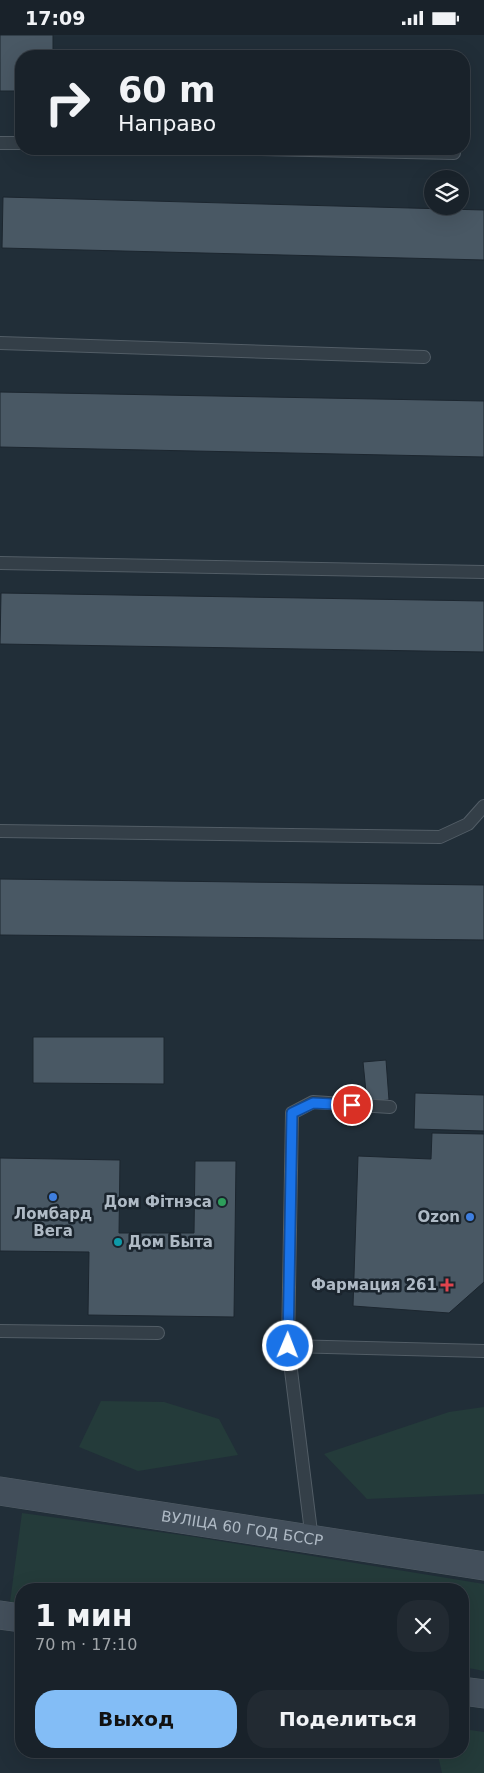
<!DOCTYPE html>
<html lang="ru">
<meta charset="utf-8">
<style>
:root{--surface:#19222a;--page:#222a32;--text:#f1f3f6;--muted:#9fa4a8;--line:#373f47;--accent:#83bdf6}
body{margin:0;font-family:"DejaVu Sans",sans-serif;background:var(--page);color:var(--text);height:100vh;display:flex;flex-direction:column;font-size:19px;white-space:nowrap}
*{box-sizing:border-box;margin:0}
p{font-size:16px;color:var(--muted)}
.icon{flex:none;width:28px;height:28px;fill:none;stroke:currentColor;stroke-width:2;stroke-linecap:round;stroke-linejoin:round}
.map{position:relative;flex:1;overflow:hidden}
.panel{position:absolute;left:15px;top:1548px;width:454px;height:175px;display:flex;flex-direction:column;background:var(--surface);border-radius:20px;box-shadow:0 5px 20px #0002,0 0 0 1px var(--line)}
.panel>*{flex:none}
.banner{position:absolute;left:15px;top:15px;width:455px;height:105px;border-radius:20px;box-shadow:0 5px 20px #0002,0 0 0 1px var(--line);background:#19222a;color:var(--text);overflow:hidden}
.controls{position:absolute;left:424px;top:135px;display:grid;gap:10px}
.controls a{display:grid;place-items:center;width:45px;height:45px;border-radius:50%;background:var(--surface);box-shadow:0 5px 20px #0002,0 0 0 1px var(--line);font-size:25px}
.pin{position:absolute;display:grid;place-items:center;width:42px;height:42px;color:#fff;margin:-21px;border:2px solid #fff;border-radius:50%;box-shadow:0 1px 5px #0007}
.me{position:absolute;width:55px;margin:-28px;rotate:1deg;stroke-linejoin:round;filter:drop-shadow(0 0 4px #0008)}
.turn{display:flex;align-items:center;gap:18px;height:105px;padding:0 20px;font-size:22px}
.turn .icon{width:65px;height:65px;stroke-width:2.5}
.turn b{display:block;font-size:35px;line-height:42px}
.round{display:grid;place-items:center;flex:none;width:52px;height:52px;border-radius:20px;background:var(--page)}
.headline{display:flex;align-items:center;justify-content:space-between;height:85px;padding:0 20px}
h1{font-size:30px;font-weight:700;line-height:38px}
.cta{display:flex;gap:10px;margin-top:auto;padding:10px 20px}
.cta a{flex:1;height:58px;border-radius:20px;background:var(--accent);color:#111;font-size:20px;font-weight:700;line-height:58px;text-align:center}
.cta a+a{background:var(--page);color:var(--text)}
.status{display:flex;justify-content:space-between;align-items:center;height:35px;padding:0 25px;background:var(--surface);direction:ltr}
.status svg{height:14px;fill:currentColor}
.map>svg:first-child{display:block}
.green{fill:#243b3a}
.building{fill:#495864;stroke:#1c262f}
.lines{fill:none;stroke-linecap:round;stroke-linejoin:round}
.service-casing{stroke:#525d66;stroke-width:14}
.secondary-casing{stroke:#525d66;stroke-width:29}
.service{stroke:#343f48;stroke-width:12}
.secondary{stroke:#434f5b;stroke-width:28}
.route-casing{stroke:#114b97;stroke-width:12}
.route{stroke:#1a73e8;stroke-width:9}
.shop-dot{fill:#3f7fe0;stroke:#1a242d;stroke-width:2}
.leisure-dot{fill:#2e9e5b;stroke:#1a242d;stroke-width:2}
.culture-dot{fill:#0f9aa8;stroke:#1a242d;stroke-width:2}
.health-dot{fill:#e0444e;stroke:#1a242d;stroke-width:2}
.labels{text-anchor:middle;dominant-baseline:central;stroke-width:5;stroke-linejoin:round;paint-order:stroke}
.poi-label{font-size:15px;font-weight:bold;fill:#afbac5;stroke:#1a242d;text-anchor:end}
.street-label{font-size:15px;fill:#afbac5;stroke:#1a242d}
</style>
<div class="status"><b>17:09</b><svg viewBox="0 0 49 12"><path d="M0 12V9h3v3zM5 12V6h3v6zM10 12V3h3v9zM15 12V0h3v12zM26 1h20v11H26zM47 4h2v5h-2z"/></svg></div>
<div class="map">
<svg width="484" height="1738" viewBox="0 0 484 1738">
<rect width="100%" height="100%" fill="#212e38"/>
<path class="green" d="M101,1366L164,1367L219,1384L238,1420L138,1436L79,1412Z
M484,1372V1459L367,1464L324,1419L449,1377Z
M22,1478L195,1502L484,1549V1636L463,1632L462,1554H21V1568L10,1567Z
M463,1694L484,1697V1738H442L437,1716H462Z"/>
<path class="building" d="M0,0H53V21H21V56H0Z
M3,162L484,175V225L2,213Z
M0,357L484,366V422L0,412Z
M1,558L484,566V617L0,609Z
M0,844L484,850V905L0,900Z
M33,1002H164V1049L33,1048Z
M386,1025L389,1065L367,1067L363,1027Z
M415,1058L484,1060V1096L414,1094Z
M432,1098L484,1099V1247L449,1278L353,1271L358,1121L431,1124Z
M0,1123L120,1125L119,1198H194L195,1126H236L234,1282L88,1280L89,1217L0,1216Z"/>
<g class="lines">
<g class="service-casing">
<path id="service" d="M0,108H21
M261,114L454,118
M0,308L424,322
M0,528L484,537
M0,796L440,802L468,789L484,771
M0,1296L158,1298
M288,1311L484,1316
M312,1505L288,1311L292,1078L313,1067L390,1072"/>
</g>
<g class="secondary-casing">
<g id="secondary">
<path id="s1" d="M0,1456L484,1531"/>
<path d="M0,1580L21,1583"/>
<path d="M462,1656L484,1659"/>
</g>
</g>
<use href="#service" class="service"/>
<use href="#secondary" class="secondary"/>
</g>
<g class="lines">
<g class="route-casing">
<path id="route" d="M288,1311L292,1078L313,1068L352,1070"/>
</g>
<use href="#route" class="route"/>
</g>
<g class="shop-dot">
<circle cx="53" cy="1162" r="5"/>
<circle cx="470" cy="1182" r="5"/>
</g>
<circle class="leisure-dot" cx="222" cy="1167" r="5"/>
<circle class="culture-dot" cx="118" cy="1207" r="5"/>
<path class="health-dot" d="M444.5 1242.5h5v5h5v5h-5v5h-5v-5h-5v-5h5z"/>
<g class="labels">
<g class="poi-label">
<text x="212" y="1167">Дом Фітнэса</text>
<text x="53" y="1179" text-anchor="middle">Ломбард<tspan x="53" dy="17">Вега</tspan></text>
<text x="460" y="1182">Ozon</text>
<text x="128" y="1207" text-anchor="start">Дом Быта</text>
<text x="437" y="1250">Фармация 261</text>
</g>
<g class="street-label">
<text stroke="none"><textPath href="#s1" startOffset="245">ВУЛІЦА 60 ГОД БССР</textPath></text>
</g>
</g>
</svg>
<div class="controls">
<a><svg class="icon" aria-label="layers" viewBox="0 0 24 24"><path d="M12 4l9 5-9 5-9-5zM3 14l9 5 9-5"/></svg></a>
</div>
<div class="pin" style="left:352px;top:1070px;background:#d93025"><svg class="icon" aria-label="arrive" viewBox="0 0 24 24"><path d="M6 21V4h12l-3 4 3 4H6"/></svg></div>
<svg class="me" style="left:288px;top:1311px" viewBox="-20 -20 40 40"><circle r="17" fill="#1a73e8" stroke="#fff" stroke-width="3"/><path d="M0-11L8 9 0 5-8 9z" fill="#fff"/></svg>
<div class="banner">
<div class="turn"><svg class="icon" aria-label="right" viewBox="0 0 24 24"><path d="M7 20v-9h11M14 6l5 5-5 5"/></svg><div><b>60 m</b>Направо</div></div>
</div>
<section class="panel">
<div class="headline"><div><h1>1 мин</h1><p>70 m · 17:10</p></div><a class="round"><svg class="icon" aria-label="close" viewBox="0 0 24 24"><path d="M6 6l12 12M18 6L6 18"/></svg></a></div>
<div class="cta"><a>Выход</a><a>Поделиться</a></div>
</section>
</div>
